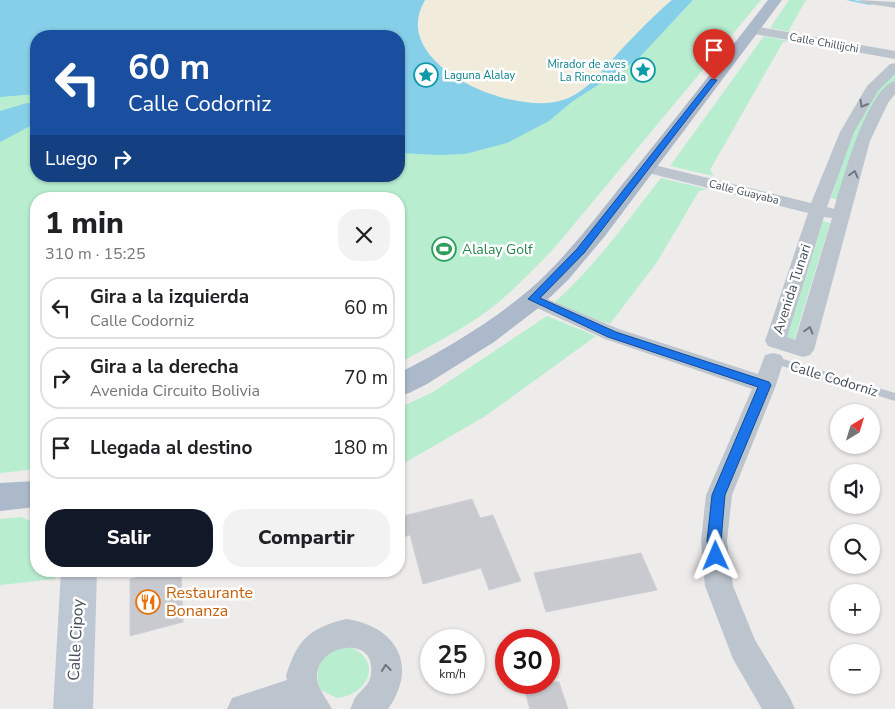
<!DOCTYPE html>
<html lang="es">
<meta charset="utf-8">
<style>
:root{--surface:#fff;--page:#f2f2f2;--text:#202124;--muted:#757577;--line:#e0e0e0;--accent:#111827}
body{margin:0;font-family:"Nunito Sans",sans-serif;background:var(--page);color:var(--text);height:100vh;display:flex;flex-direction:column;font-size:19px;white-space:nowrap}
*{box-sizing:border-box;margin:0}
p{font-size:16px;color:var(--muted)}
.icon{flex:none;width:28px;height:28px;fill:none;stroke:currentColor;stroke-width:2;stroke-linecap:round;stroke-linejoin:round}
.map{position:relative;flex:1;overflow:hidden}
.side{position:absolute;left:30px;top:192px;width:375px;height:385px;display:flex;flex-direction:column;background:var(--surface);border-radius:20px;box-shadow:0 1px 4px #0004}
.side>*{flex:none}
.hud{position:absolute;left:30px;top:30px;width:375px;height:152px;border-radius:20px;box-shadow:0 1px 4px #0004;background:#1a4fa0;color:#fff;overflow:hidden}
.needle{width:32px;rotate:38deg}
.buttons{position:absolute;left:830px;top:404px;display:grid;gap:10px}
.buttons a{display:grid;place-items:center;width:50px;height:50px;border-radius:50%;background:var(--surface);box-shadow:0 1px 4px #0004;font-size:25px}
.speed{position:absolute;left:420px;top:629px;display:flex;gap:10px;font-size:25px;font-weight:700;text-align:center}
.speed>*{display:grid;place-content:center;width:65px;height:65px;border-radius:50%;background:var(--surface);box-shadow:0 1px 4px #0004;line-height:1}
.speed small{font-size:12px;font-weight:400}
.speed .limit{border:8px solid #d22;background:#fff;color:#111}
.pin{position:absolute;display:grid;place-items:center;width:42px;height:42px;color:#fff;margin:-51px -21px;border-radius:50% 50% 50% 0;rotate:-45deg;box-shadow:0 0 5px #0007}
.pin .icon{rotate:45deg}
.me{position:absolute;width:55px;margin:-28px;rotate:359deg;stroke-linejoin:round;filter:drop-shadow(0 0 4px #0008)}
.turn{display:flex;align-items:center;gap:18px;height:105px;padding:0 15px;font-size:22px}
.turn .icon{width:65px;height:65px;stroke-width:2.5}
.turn b{display:block;font-size:35px;line-height:42px}
.then{display:flex;align-items:center;height:48px;padding:0 15px;background:#0003;gap:10px;font-size:19px}
.round{display:grid;place-items:center;flex:none;width:52px;height:52px;border-radius:20px;background:var(--page)}
.summary{display:flex;align-items:center;justify-content:space-between;height:85px;padding:0 15px}
h1{font-size:30px;font-weight:800;line-height:38px}
.primary-button{display:flex;gap:10px;margin-top:auto;padding:10px 15px}
.primary-button a{flex:1;height:58px;border-radius:20px;background:var(--accent);color:#fff;font-size:20px;font-weight:800;line-height:58px;text-align:center}
.primary-button a+a{background:var(--page);color:var(--text)}
ul{padding:0;list-style:none}
li{display:flex;align-items:center;gap:15px;height:62px;margin:0 10px 8px;padding:0 5px;border:2px solid var(--line);border-radius:20px}
li div{flex:1}
li b{display:block;font-size:19px}
li em{font-style:normal}
.map>svg:first-child{display:block}
.green{fill:#b8edd0}
.sand{fill:#f0ebdb}
.water{fill:#86cfe9}
.lines{fill:none;stroke-linecap:round;stroke-linejoin:round}
.stream{fill:#86cfe9;fill-rule:evenodd}
.building{fill:#c8cad0;stroke:#cfd1d7}
.lane{fill:#bcc5ce;fill-rule:evenodd}
.street{fill:#bcc5ce;fill-rule:evenodd}
.secondary{fill:#bec7d4;fill-rule:evenodd}
.primary{fill:#abb9ca;fill-rule:evenodd}
.oneway{stroke:#6e7781}
.route{fill:#1a73e8;stroke:#114b97}
.labels{text-anchor:middle;dominant-baseline:central;stroke-width:5;stroke-linejoin:round;paint-order:stroke}
.far-street-label{font-size:11px;fill:#444d58;stroke:#fff}
.far-culture-label{font-size:11px;fill:#0d838f;stroke:#fff;text-anchor:end}
.leisure-label{font-size:14px;fill:#27864d;stroke:#fff;text-anchor:start}
.street-label{font-size:14px;fill:#444d58;stroke:#fff}
.near-food-label{font-size:16px;fill:#c56008;stroke:#fff;text-anchor:start}
.near-street-label{font-size:16px;fill:#444d58;stroke:#fff}
</style>
<div class="map">
<svg width="895" height="709" viewBox="0 0 895 709">
<rect width="100%" height="100%" fill="#eeebeb"/>
<path class="green" d="M0,0L36,36V176H399V48L573,101C616,73 659,39 693,0H761L556,246C532,271 508,297 479,317C454,334 426,348 399,363V199H36V469L0,473Z
M789,0H806L789,30L791,32L770,28Z
M764,36L789,41L783,42L710,170L714,176L670,166Z
M895,74V80L884,91L838,200L831,198L851,135L877,89Z
M661,178L707,189L699,191L657,262L610,324L579,314L555,302C596,265 627,221 661,178Z
M823,221L830,223L794,340L785,337Z
M547,316L596,336L484,417L399,466V408L433,392Z
M21,517L36,523V571H56L55,579L0,585V519Z
M350,647C384,661 368,695 337,698L321,690C314,674 317,657 334,649C338,647 345,647 350,647Z"/>
<path class="sand" d="M425,0H672C652,17 635,35 617,54C602,70 588,90 566,99C517,119 386,65 425,0Z"/>
<path class="water" d="M0,0H425C386,65 517,119 566,99C589,90 604,68 620,51C637,33 653,16 672,0H693L637,60L573,101L549,121L507,143L465,154L439,155L399,153V36H36V94L0,97Z
M27,103L36,104V123L0,142V111Z"/>
<g class="lines">
<path class="stream" d="M846,0H854L872,4L870,5Z"/>
</g>
<path class="building" d="M472,499L480,518L493,515L521,581L489,590L481,568L423,584L410,535L399,538V517Z
M641,553L657,590L546,612L534,573Z
M163,571H181L183,622L130,636V579Z
M522,682H559L568,709H530Z"/>
<g class="lines">
<path class="lane" d="M773,356L895,393V401L769,362L768,360L769,358Z"/>
<path class="street" d="M858,0L895,2V8L864,3Z
M753,26L895,51V59L749,33L747,30L749,27Z
M895,63V74L878,91L854,132L827,207L834,209C842,182 867,88 895,81V94L888,103L870,141L814,350L810,355L803,357L768,346L765,341L808,213L640,171L638,168L640,165L646,163L811,203L840,132L867,86L890,64ZM824,217L832,218L795,340L787,337Z
M533,293L619,329L758,374L765,355L773,353L781,355L784,360L776,385L732,495L727,541L733,586L755,640L790,698L795,709H762L733,659L705,586L701,541L706,495L752,389L605,339L526,303L523,299L526,295Z
M346,619C396,626 419,665 388,709H350C352,706 353,701 355,698C361,689 370,686 371,673C376,634 315,644 317,678C318,689 327,699 332,709H227L232,698L287,680L286,676C297,640 309,628 346,619Z"/>
<path class="secondary" d="M61,571H97L93,709H53Z"/>
<path class="primary" d="M768,0H782L605,236L568,280L541,306L494,342L427,384L409,393L399,396V373C448,348 497,319 538,282C572,250 600,212 629,176C676,118 722,59 768,0Z
M36,481V507L0,511V483Z"/>
</g>
<defs><path id="oneway-chevron" d="M-2-3.5L2.5 0L-2 3.5" fill="none" stroke-width="1.6" stroke-linecap="round" stroke-linejoin="round" transform="scale(1.25)"/></defs>
<g class="oneway">
<use href="#oneway-chevron" transform="translate(863 104) rotate(120)"/>
<use href="#oneway-chevron" transform="translate(854 174) rotate(-75)"/>
<use href="#oneway-chevron" transform="translate(809 330) rotate(-74)"/>
<use href="#oneway-chevron" transform="translate(386 668) rotate(-96)"/>
</g>
<path class="route" d="M711,79L717,80L584,253L540,298L616,332L769,382L771,385L725,495L721,541L723,556L721,561L716,563L711,561L707,541L712,495L758,387L608,337L528,299L577,249Z"/>
<defs>
<g id="sight-ring" transform="scale(1.25)"><circle r="9.5" fill="#fff" stroke="#0f9aa8" stroke-width="1.5"/><path d="M0-6L1.8-2.2L6-1.7L2.9 1.2L3.7 5.4L0 3.3L-3.7 5.4L-2.9 1.2L-6-1.7L-1.8-2.2Z" fill="#0f9aa8"/></g>
<g id="stadium-ring" transform="scale(1.25)"><circle r="9.5" fill="#fff" stroke="#2e9e5b" stroke-width="1.5"/><path d="M0-5a6.5 5 0 1 0 0 10a6.5 5 0 1 0 0-10ZM-3.5-1.8h7v3.6h-7Z" fill="#2e9e5b"/></g>
<g id="restaurant-ring" transform="scale(1.25)"><circle r="9.5" fill="#fff" stroke="#e8710a" stroke-width="1.5"/><path d="M-5-6h1v4h1v-4h1v4h1v-4h1v5L-1.5 .5V6h-2V.5L-5-1ZM5-6V6H3V1.5H1.5Q1.5-4 5-6Z" fill="#e8710a"/></g>
</defs>
<g fill-rule="evenodd">
<use href="#sight-ring" x="643" y="70"/>
<use href="#sight-ring" x="426" y="75"/>
<use href="#stadium-ring" x="444" y="249"/>
<use href="#restaurant-ring" x="148" y="602"/>
</g>
<g class="labels">
<g class="far-street-label">
<text transform="translate(824 43) rotate(10)">Calle Chillijchi</text>
<text transform="translate(744 192) rotate(14)">Calle Guayaba</text>
</g>
<g class="far-culture-label">
<text x="626" y="64">Mirador de aves<tspan x="626" dy="13">La Rinconada</tspan></text>
<text x="444" y="75" text-anchor="start">Laguna Alalay</text>
</g>
<g class="leisure-label">
<text x="462" y="249">Alalay Golf</text>
</g>
<g class="street-label">
<text transform="translate(792 289) rotate(-72)">Avenida Tunari</text>
<text transform="translate(834 379) rotate(17)">Calle Codorniz</text>
</g>
<g class="near-food-label">
<text x="166" y="593">Restaurante<tspan x="166" dy="18">Bonanza</tspan></text>
</g>
<g class="near-street-label">
<text transform="translate(76 640) rotate(-87)">Calle Cipoy</text>
</g>
</g>
</svg>
<div class="buttons">
<a><svg class="needle" viewBox="-14 -14 28 28"><path d="M0-13l5 13h-10z" fill="#e53935"/><path d="M0 13l5-13h-10z" fill="#757577"/></svg></a>
<a><svg class="icon" aria-label="sound" viewBox="0 0 24 24"><path d="M4 9h4l5-4v14l-5-4H4zM17 9q2 3 0 6"/></svg></a>
<a><svg class="icon" aria-label="search" viewBox="0 0 24 24"><circle cx="10" cy="10" r="6"/><path d="M15 15l6 6"/></svg></a>
<a>+</a>
<a>−</a>
</div>
<div class="speed"><div>25<small>km/h</small></div><div class="limit">30</div></div>
<div class="pin" style="left:714px;top:80px;background:#d93025"><svg class="icon" aria-label="arrive" viewBox="0 0 24 24"><path d="M6 21V4h12l-3 4 3 4H6"/></svg></div>
<svg class="me" style="left:716px;top:556px" viewBox="-20 -20 40 40"><path d="M0-17L14 15 0 8-14 15z" fill="#1a73e8" stroke="#fff" stroke-width="4"/></svg>
<div class="hud">
<div class="turn"><svg class="icon" aria-label="left" viewBox="0 0 24 24"><path d="M17 20v-9H6M10 6l-5 5 5 5"/></svg><div><b>60 m</b>Calle Codorniz</div></div>
<div class="then">Luego<svg class="icon" aria-label="right" viewBox="0 0 24 24"><path d="M7 20v-9h11M14 6l5 5-5 5"/></svg></div>
</div>
<section class="side">
<div class="summary"><div><h1>1 min</h1><p>310 m · 15:25</p></div><a class="round"><svg class="icon" aria-label="close" viewBox="0 0 24 24"><path d="M6 6l12 12M18 6L6 18"/></svg></a></div>
<ul>
<li><svg class="icon" aria-label="left" viewBox="0 0 24 24"><path d="M17 20v-9H6M10 6l-5 5 5 5"/></svg><div><b>Gira a la izquierda</b><p>Calle Codorniz</p></div><em>60 m</em></li>
<li><svg class="icon" aria-label="right" viewBox="0 0 24 24"><path d="M7 20v-9h11M14 6l5 5-5 5"/></svg><div><b>Gira a la derecha</b><p>Avenida Circuito Bolivia</p></div><em>70 m</em></li>
<li><svg class="icon" aria-label="arrive" viewBox="0 0 24 24"><path d="M6 21V4h12l-3 4 3 4H6"/></svg><div><b>Llegada al destino</b></div><em>180 m</em></li>
</ul>
<div class="primary-button"><a>Salir</a><a>Compartir</a></div>
</section>
</div>
